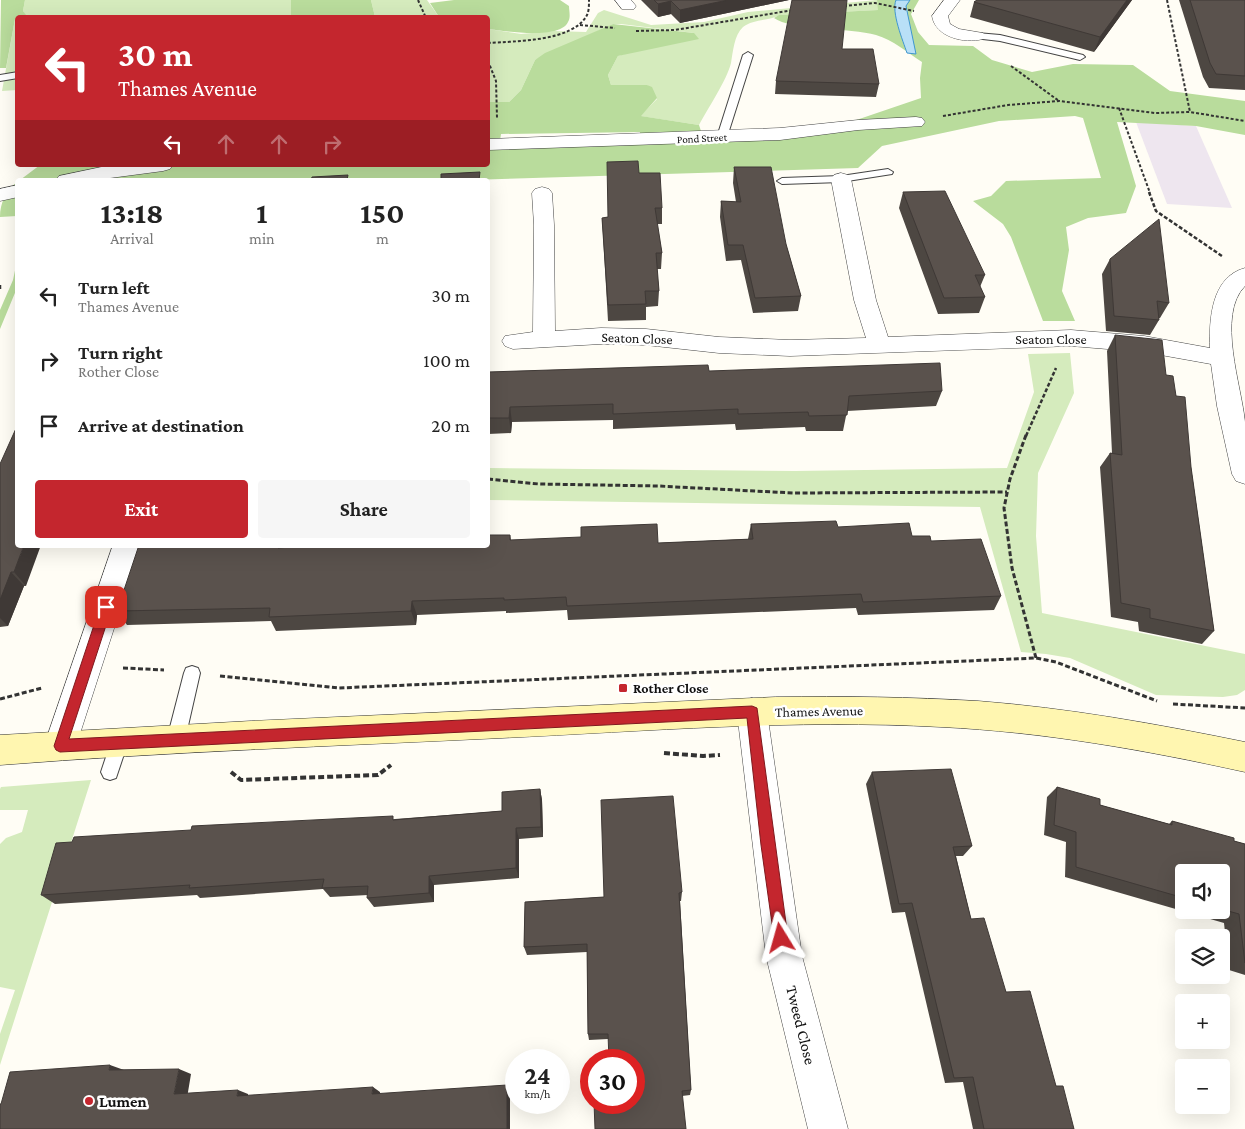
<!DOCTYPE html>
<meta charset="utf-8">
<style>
:root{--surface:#fff;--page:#f6f6f6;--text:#222;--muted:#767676;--accent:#c4262e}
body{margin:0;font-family:"Crimson Pro",serif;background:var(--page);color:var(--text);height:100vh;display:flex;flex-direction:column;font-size:19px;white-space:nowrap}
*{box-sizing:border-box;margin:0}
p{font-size:16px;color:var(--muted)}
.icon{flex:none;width:28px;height:28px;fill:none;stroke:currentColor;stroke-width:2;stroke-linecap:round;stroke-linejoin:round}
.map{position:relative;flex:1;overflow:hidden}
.sheet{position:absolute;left:15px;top:178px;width:475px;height:370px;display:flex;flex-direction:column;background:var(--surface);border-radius:5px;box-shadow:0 5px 20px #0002}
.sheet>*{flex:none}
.banner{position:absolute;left:15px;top:15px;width:475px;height:152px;border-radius:5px;box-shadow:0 5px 20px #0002;background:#c4262e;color:#fff;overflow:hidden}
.buttons{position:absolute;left:1175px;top:864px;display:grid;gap:10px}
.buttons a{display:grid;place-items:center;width:55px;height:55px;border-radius:5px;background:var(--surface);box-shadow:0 5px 20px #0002;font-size:25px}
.speed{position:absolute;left:505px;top:1049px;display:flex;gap:10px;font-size:25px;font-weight:700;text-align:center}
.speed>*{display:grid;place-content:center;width:65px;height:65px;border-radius:50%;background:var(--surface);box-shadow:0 5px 20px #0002;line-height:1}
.speed small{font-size:12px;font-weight:400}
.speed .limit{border:8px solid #d22;background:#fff;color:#111}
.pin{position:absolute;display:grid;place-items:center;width:42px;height:42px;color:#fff;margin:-21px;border-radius:10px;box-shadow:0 2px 8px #0006}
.me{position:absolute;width:55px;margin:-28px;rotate:352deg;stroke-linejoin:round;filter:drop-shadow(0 0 4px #0008)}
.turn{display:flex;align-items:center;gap:18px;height:105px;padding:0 20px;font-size:22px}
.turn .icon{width:65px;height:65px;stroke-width:2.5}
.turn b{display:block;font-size:35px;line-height:42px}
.lanes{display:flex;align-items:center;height:48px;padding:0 20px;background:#0003;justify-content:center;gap:25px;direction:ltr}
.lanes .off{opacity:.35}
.eta{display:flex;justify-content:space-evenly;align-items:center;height:85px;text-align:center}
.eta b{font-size:30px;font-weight:700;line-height:35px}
.primary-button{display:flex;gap:10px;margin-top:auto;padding:10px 20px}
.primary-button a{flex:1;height:58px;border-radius:5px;background:var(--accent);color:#fff;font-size:20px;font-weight:700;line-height:58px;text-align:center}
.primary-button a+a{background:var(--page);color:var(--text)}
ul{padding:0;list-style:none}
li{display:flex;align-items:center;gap:15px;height:65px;padding:0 20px}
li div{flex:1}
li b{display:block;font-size:19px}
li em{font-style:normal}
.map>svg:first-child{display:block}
.industrial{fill:#eee6ef}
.green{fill:#d5ebbd}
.forest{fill:#b9dc9c;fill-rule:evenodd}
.water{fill:#b9e0f7;stroke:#3f96cf}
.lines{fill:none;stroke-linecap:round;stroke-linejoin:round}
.lane-casing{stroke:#444;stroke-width:2}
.street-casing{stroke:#444;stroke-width:1}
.secondary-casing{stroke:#333;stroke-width:1}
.path-far3{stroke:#333;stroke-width:2;stroke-dasharray:3 2;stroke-linecap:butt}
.path-far2{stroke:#333;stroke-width:2.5;stroke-dasharray:4 2;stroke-linecap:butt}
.path-far1{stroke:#333;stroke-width:3;stroke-dasharray:5 2.5;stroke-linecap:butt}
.path{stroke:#333;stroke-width:4;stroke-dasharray:6 3;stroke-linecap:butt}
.lane{fill:#fff;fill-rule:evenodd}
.street{fill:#fff;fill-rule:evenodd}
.secondary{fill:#fff6b0;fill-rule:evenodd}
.wall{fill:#4d4742;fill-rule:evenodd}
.shaded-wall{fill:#3f3936}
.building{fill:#5a524d;stroke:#3f3936}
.route{fill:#c4262e;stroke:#7f191e}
.poi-dot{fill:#c4262e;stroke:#fff;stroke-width:2}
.labels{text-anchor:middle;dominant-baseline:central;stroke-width:5;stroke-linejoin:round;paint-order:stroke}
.far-street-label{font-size:11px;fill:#111;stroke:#fff}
.street-label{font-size:14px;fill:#111;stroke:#fff}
.poi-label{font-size:14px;font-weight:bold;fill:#111;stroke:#fff;text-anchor:start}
.near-street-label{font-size:16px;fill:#111;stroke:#fff}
.near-poi-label{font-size:16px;font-weight:bold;fill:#111;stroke:#fff;text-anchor:start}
</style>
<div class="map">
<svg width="1245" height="1129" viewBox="0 0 1245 1129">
<rect width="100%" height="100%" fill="#fffdf5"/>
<path class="industrial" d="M1136,122L1196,126L1232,208L1167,204Z"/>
<path class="green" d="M25,0H291V17L19,18L25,15L23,11Z
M371,0H427L439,17H375Z
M877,0L879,10L780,15C769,21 753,19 743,27C734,35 733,52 731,63C727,80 708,108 699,125L640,116L657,99L647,85L616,86L611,85L608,75L618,56L694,33L621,24H613L535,60L521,90L509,102H488V29L521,34L554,31L586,32L598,13L604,10L651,25L704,22L748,12Z
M17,18V90L2,91L15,19Z
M1070,353L1074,393L1038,473L1036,536L1042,613L1245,654V690L1237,695L1223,697L1156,695L1070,658L1046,654L1021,652L980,507L488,500V468L795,471L1007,468L1034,392L1028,354Z
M91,780L0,1065V1034L15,990L0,987V844L6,838L22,832L28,810H0V789L1,787Z"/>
<path class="forest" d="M1,0H25L23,11L26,15L15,19L6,68H0Z
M291,0H371L375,17H291Z
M454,0H560L569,6C569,11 571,17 568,22C560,40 504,31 488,29V18L439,17L430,3Z
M877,0H919L911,14L918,32L929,45L973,46L992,60L1032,72L1073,64L1133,65L1170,91L1245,101V135L1196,126L1117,122L1136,186L1126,213L1088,218L1066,227L1069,250L1062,291L1075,321H1043L1011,237L1003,224L973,201L991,196L1006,181L1101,178L1083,118L1075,116L999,121L882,146L858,168L469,180H20L40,165H488V102H509L521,90L535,60L545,53L613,24L694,33L699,39L618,56L608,75L611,85H647L652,87L657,98L641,116L699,125L702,134L824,131L921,98L920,78L922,62C908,53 893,40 876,35C851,28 790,30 774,18L779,15L878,10ZM640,132V136L500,141L501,134Z
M17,182V216L0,217C0,203 6,190 17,182Z
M17,234V288L0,329V310L13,280L17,261L15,245Z"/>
<path class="water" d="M896,0H910L906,6L916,54L907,53C903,41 891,12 896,0Z"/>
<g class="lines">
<g class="lane-casing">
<path id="lane" d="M977,33L1000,35L1083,55L1085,57L1080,60L1000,41L974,38L973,36Z
M748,52L753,55L727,137L722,140L718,139L717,137L743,55Z
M18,72V78L0,81V75Z
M888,169L893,172L892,174L841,182L782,184L777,181L782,178L841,176Z
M192,666L198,668L200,673L185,739L182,745L176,747L170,745L167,739L184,673L186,668Z
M119,734L125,736L128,742L116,778L110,780L104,778L101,772L113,736Z"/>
</g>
<g class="street-casing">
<path id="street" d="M615,0H631L636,6L634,9H622Z
M944,0H960L948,16L950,24L959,29L983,33L985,36L983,39C964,44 935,37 932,16Z
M916,117L922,118L925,122L922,126L858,130L780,140L488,150V139L780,128L858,120Z
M111,165H173L170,169L163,171L95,180H56L59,176Z
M841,173L848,175L851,179L876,300L888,337L1071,330L1144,336L1210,348C1209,320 1211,277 1245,268V286C1216,315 1242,387 1245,422C1245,442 1245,463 1245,484L1236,481L1232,474L1217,406L1211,364L1144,352L1071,346L790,356L719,353L646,345L601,344L513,349L505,346L502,341L505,336L533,332L534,225L532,193L535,189L542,187L549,189L552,193L554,225L555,331L601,328L646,329L719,337L790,340L866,338L854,300L831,179L834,175Z
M18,185V197L0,201V189Z
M113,545H141L76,746L71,756L60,760L49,756L44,746Z
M752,698L763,702L767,712L802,956L848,1129H808L766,956L737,712L741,702Z"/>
</g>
<g class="secondary-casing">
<path id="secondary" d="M776,697C844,696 911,697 978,701C1068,708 1157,724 1245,742V772C1145,750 1044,732 941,727C794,719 648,731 502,738C334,746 167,752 0,765V735L251,721Z"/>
</g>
<path class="path-far3" d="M418,0L426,18
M1167,0L1190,112
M844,6L875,3L914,11
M580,25L615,28
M636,31L675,30L793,10
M488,43C515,41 573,42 587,15C589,11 589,5 589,0
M488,61L496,81L497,118
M1011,66L1059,101
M1119,108L1150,193
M943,116L1008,105L1059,101L1155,113L1190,112L1245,121"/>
<path class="path-far2" d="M1149,192L1156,211L1222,256
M0,285V289
M1026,436L1056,368"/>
<path class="path-far1" d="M1026,435L1010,479L1004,508L1012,568L1036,658
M488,479L539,484L658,486L793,493L1007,492
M123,668L164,670
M220,676L339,688L1036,658L1056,662L1157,701
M0,699L42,688
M1173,704L1245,708"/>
<path class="path" d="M664,753L703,756L720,755
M231,772L241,780L378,775L391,765"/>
<use href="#lane" class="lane"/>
<use href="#street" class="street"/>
<use href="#secondary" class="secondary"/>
</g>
<path class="wall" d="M641,0H789L680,23L671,14L658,17Z
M977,0H1132L1094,52L970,17L974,2Z
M1179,0H1245V90L1209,88L1203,77Z
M842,49L879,84L876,97L775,94L776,81Z
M734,167L786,244L801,296L798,311L753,313L741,260L726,261L720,217L721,201L736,202L733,183Z
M639,173L662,208V224H657L662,253L661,269H657L659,291L658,306L646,307V320L608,321L602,218L608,217Z
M903,192L985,275L980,287L985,297L979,313L938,314L899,208Z
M1110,259L1169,303L1160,318H1159V320L1150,335L1106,331L1102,274Z
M1115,335L1166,375L1176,396L1191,467L1214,631L1202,644L1139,631L1138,622L1111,617L1100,467L1110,453H1112L1107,351Z
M709,371L942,391L936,406L847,411L843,431H806L805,427L736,430L735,424L613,429V420L512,422L511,433L488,434V372Z
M0,464L26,586H24L8,626L0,627Z
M751,524L838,527L912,536L931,541L1001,596L994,610L858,615L856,608L568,620L567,610L506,613V611L417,615L416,625L276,631L271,621L127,625L117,611L287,547L488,545L510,535L511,540L658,543L748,539Z
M872,772L972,846L963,856H956L971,919L1006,992L1056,1086L1074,1129H973L963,1082L945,1083L905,912L892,913L866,784Z
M1057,787L1100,805L1169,824L1172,821L1234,841L1245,844V975L1229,970L1224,923L1065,877L1066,842L1044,835L1047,797ZM1184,872H1221V910H1184Z
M540,789L542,800L543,837L519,839V878L434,885V902L374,907L367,898L368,895L330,897L323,889L200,898L197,895L55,904L41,895L395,819L502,811Z
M682,892L681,901H680L691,1090L690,1095L634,1102L608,1039L589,1040L588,1034L587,952L527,955L524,947L525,902Z"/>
<path class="shaded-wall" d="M728,0H789L680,23V10Z
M1127,0H1132L1094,52L1100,37Z
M671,1V14L658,17V4Z
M510,407L512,422L511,433L509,418Z
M24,545H41L26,586L14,572Z
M278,545H286L287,548H278Z
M11,572L24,586L8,626L0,618V600Z
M412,601L417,615L416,625L411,611Z
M540,789L542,800L543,837L541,827Z
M516,828L519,839V878L516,868Z
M429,876L434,885V902L429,893Z
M110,1065L124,1070H109Z
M179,1069L191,1074L187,1098L174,1094Z
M507,1085L510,1090V1129H507Z
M373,1087L380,1092V1099L372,1094Z
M238,1090L248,1094V1100L237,1096Z"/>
<path class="building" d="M654,0H728L680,10L671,1L658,4Z
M792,0H847L842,49H873L879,84L776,81Z
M977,0H1127L1100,37L974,2Z
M1190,0H1245V76L1216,74L1210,63Z
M638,161L639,173H660L662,208H655L662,253H656L659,291H645L646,304L608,305L602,218L608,217L607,162Z
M734,167H771L786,244L801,296L755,298L743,245H728L721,201L741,202Z
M480,172L479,180H441V174Z
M348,175L347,180H311L312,177Z
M945,191L985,275H975L985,297L944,298L903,192Z
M1159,219L1169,303L1157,301L1159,320L1114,316L1110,259Z
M1115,335L1162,340L1166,375L1173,376L1176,396L1185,397L1191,467L1214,631L1150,618V609L1121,603L1110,453L1122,455Z
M940,363L942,391L849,396L847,415L809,416L808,412L738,414V409L613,414V404L510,407L509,418H488V372L708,365L709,371Z
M18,424V545H24L14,572H11L0,600V464Z
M836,521L838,527L909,523L912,536H930L931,541L981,539L1001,596L863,602L861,594L567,606L566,597L504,600V598L412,601L411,611L269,617L270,608L117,611L139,545H278V548L317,545H488V535H510V540L581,537V527L657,524L658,543L753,539L751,524Z
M951,769L972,846L953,847L971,919L984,918L1006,992L1030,991L1056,1086H1063L1074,1129H984L973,1077L954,1078L912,903L899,904L872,772Z
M1057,787L1100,799V805L1172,825V821L1234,838V841L1245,844V963L1239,914L1221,909V872H1184V898L1076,867V832L1054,825Z
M540,789L541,827L516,828V868L429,876V893L367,898L368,886L322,888L324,879L189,888L190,885L41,895L56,843L72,842L74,837L191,830L192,826L393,816V820L502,811V792Z
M673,796L682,892L679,893L691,1090L682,1091L686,1129H595L594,1102H634V1060H609L608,1034H588L587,944L524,947L525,902L604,897L601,800Z
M110,1065L109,1070L179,1069L174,1094L238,1090L237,1096L373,1087L372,1094L507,1085V1129H0V1104H1L10,1072Z"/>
<path class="route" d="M106,602L110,603L112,607L69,739L752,706L757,708L788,938L786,943L781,945L776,943L774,938L761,845L747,718L60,752L56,750L54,746L100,607L102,603Z"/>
<g class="poi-dot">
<rect x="618" y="683" width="10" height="10" rx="2.5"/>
<circle cx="89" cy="1101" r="5"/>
</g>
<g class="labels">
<g class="far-street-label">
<text transform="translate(702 138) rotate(-3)">Pond Street</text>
</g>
<g class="street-label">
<text transform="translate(637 338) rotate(2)">Seaton Close</text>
<text x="1051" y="339">Seaton Close</text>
<text transform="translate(819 711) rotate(-1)">Thames Avenue</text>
</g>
<g class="poi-label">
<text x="633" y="688">Rother Close</text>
</g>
<g class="near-street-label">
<text transform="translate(801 1025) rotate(76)">Tweed Close</text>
</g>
<g class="near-poi-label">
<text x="99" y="1101">Lumen</text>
</g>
</g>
</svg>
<div class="buttons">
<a><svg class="icon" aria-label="sound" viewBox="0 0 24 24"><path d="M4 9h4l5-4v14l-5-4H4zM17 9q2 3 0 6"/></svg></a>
<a><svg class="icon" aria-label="layers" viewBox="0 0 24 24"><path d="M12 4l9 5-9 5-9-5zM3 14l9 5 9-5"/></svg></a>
<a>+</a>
<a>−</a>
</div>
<div class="speed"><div>24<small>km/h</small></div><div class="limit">30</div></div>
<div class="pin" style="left:106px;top:607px;background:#d93025"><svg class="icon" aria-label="arrive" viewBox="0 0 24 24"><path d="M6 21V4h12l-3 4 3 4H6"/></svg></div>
<svg class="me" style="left:781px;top:938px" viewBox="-20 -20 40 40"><path d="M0-17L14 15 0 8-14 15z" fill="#c4262e" stroke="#fff" stroke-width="4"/></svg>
<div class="banner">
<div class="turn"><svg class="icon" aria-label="left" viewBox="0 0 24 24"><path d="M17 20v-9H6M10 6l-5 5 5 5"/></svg><div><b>30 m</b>Thames Avenue</div></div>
<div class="lanes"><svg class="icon" aria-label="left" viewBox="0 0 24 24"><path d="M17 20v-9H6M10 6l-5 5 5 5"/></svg><svg class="icon off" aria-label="ahead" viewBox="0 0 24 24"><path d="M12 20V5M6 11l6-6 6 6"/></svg><svg class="icon off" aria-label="ahead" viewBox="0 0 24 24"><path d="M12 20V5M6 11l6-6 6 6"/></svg><svg class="icon off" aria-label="right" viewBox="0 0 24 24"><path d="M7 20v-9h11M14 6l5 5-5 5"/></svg></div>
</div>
<section class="sheet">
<div class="eta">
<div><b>13:18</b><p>Arrival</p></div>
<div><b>1</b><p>min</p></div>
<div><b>150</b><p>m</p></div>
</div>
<ul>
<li><svg class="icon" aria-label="left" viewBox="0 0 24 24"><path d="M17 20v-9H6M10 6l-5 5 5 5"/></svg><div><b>Turn left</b><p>Thames Avenue</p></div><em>30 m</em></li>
<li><svg class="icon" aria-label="right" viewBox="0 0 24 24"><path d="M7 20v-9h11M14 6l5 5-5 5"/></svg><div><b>Turn right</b><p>Rother Close</p></div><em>100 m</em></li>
<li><svg class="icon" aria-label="arrive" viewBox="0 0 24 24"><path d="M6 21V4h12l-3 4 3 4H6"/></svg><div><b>Arrive at destination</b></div><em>20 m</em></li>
</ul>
<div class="primary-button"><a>Exit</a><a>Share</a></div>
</section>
</div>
